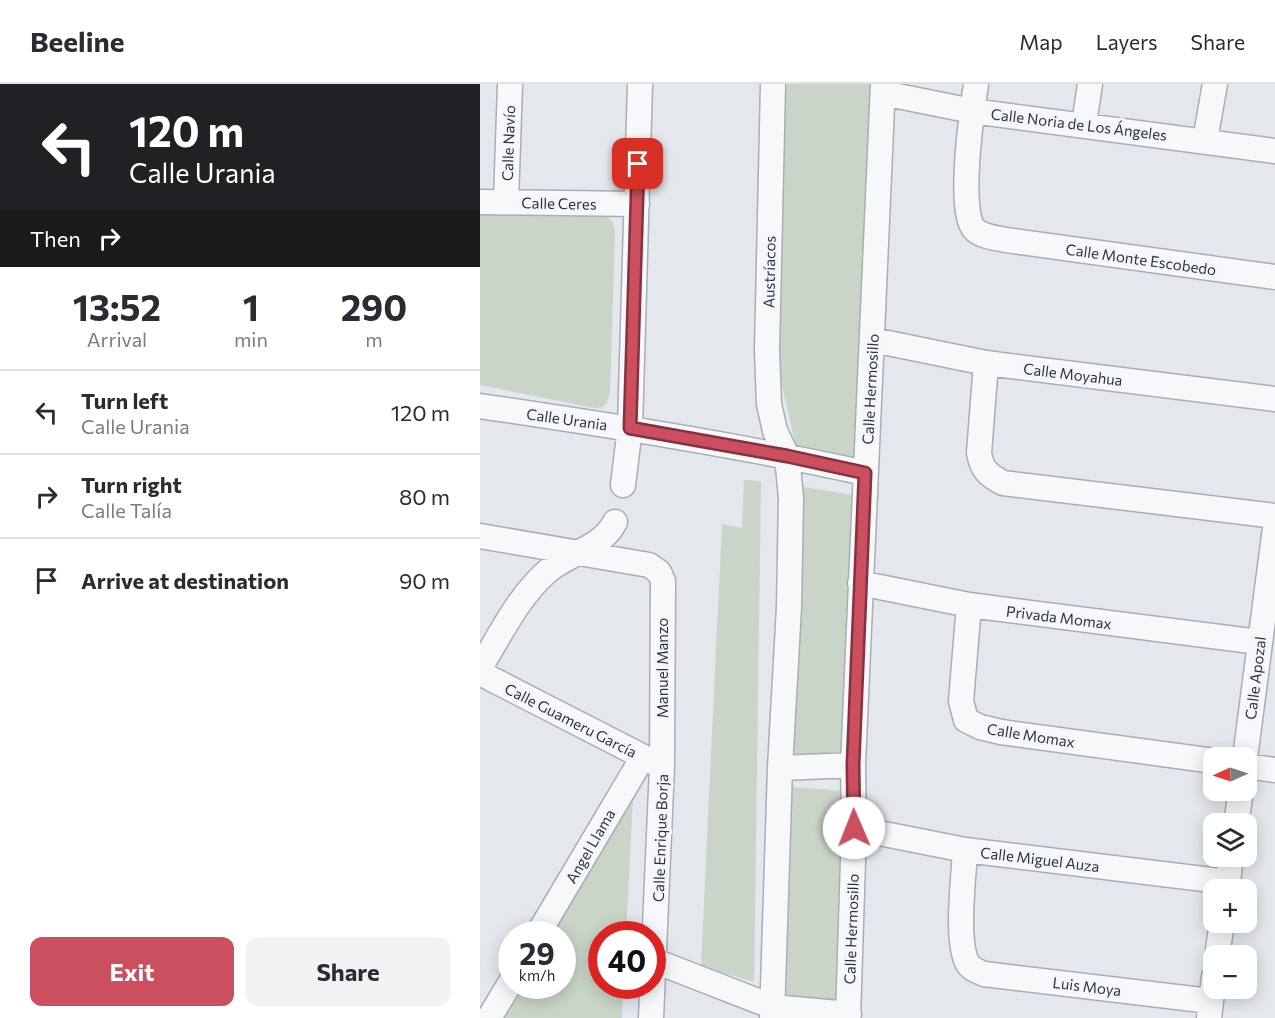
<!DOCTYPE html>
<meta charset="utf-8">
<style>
:root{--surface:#fff;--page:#f2f2f3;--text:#2b2b33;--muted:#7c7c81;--line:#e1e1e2;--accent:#cb4f5f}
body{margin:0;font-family:Commissioner,sans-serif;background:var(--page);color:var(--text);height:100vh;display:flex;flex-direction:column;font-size:22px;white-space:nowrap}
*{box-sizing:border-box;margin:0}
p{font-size:20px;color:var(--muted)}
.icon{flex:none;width:33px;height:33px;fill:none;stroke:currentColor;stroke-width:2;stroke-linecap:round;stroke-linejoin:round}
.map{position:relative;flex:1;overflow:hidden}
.sheet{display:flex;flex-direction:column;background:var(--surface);width:480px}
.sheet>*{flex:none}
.banner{background:#202124;color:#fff;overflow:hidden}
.needle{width:39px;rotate:267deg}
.buttons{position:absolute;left:723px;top:663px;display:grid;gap:12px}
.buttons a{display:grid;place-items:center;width:54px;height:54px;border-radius:12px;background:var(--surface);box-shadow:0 3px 15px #0003;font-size:30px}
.speed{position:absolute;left:18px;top:837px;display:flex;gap:12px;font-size:30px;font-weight:700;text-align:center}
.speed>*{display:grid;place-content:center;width:78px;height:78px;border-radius:50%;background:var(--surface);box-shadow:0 3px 15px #0003;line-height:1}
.speed small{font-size:15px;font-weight:400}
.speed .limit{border:9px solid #d22;background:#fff;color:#111}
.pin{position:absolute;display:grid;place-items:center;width:51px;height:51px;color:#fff;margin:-26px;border-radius:12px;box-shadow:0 3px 9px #0006}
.me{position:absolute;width:66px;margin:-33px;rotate:359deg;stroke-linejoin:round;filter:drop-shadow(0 0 4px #0008)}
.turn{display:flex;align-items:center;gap:21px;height:126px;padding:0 30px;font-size:27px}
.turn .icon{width:78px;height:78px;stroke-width:2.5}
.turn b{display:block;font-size:42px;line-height:51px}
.then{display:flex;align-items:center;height:57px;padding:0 30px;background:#0003;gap:12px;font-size:22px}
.eta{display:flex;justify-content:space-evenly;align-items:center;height:102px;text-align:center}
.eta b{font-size:36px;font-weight:700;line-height:42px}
.primary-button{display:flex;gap:12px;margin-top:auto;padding:12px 30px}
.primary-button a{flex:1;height:69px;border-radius:12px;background:var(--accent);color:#fff;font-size:24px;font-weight:700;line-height:69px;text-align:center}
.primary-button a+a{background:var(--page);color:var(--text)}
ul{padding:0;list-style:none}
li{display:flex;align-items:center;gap:18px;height:84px;padding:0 30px;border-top:2px solid var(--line)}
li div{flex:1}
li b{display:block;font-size:22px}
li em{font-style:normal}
header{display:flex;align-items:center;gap:36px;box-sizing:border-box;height:84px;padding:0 30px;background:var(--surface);border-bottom:2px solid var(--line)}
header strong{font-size:28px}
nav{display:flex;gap:33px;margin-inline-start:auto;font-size:21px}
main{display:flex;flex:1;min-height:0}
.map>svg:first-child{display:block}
.green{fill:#c9d5c6}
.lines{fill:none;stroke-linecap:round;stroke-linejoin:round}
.minor-casing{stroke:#a9aeb6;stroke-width:27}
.minor{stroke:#f7f8fa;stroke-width:24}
.route-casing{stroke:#84333e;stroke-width:15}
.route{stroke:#cb4f5f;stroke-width:10}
.labels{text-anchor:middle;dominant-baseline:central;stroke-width:6;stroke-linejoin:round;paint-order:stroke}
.street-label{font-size:15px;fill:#2c3444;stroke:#f4f6f9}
</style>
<header>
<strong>Beeline</strong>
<nav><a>Map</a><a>Layers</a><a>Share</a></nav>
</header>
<main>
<section class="sheet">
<div class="banner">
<div class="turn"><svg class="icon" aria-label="left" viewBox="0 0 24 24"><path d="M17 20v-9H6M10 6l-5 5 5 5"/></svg><div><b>120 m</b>Calle Urania</div></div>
<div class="then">Then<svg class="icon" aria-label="right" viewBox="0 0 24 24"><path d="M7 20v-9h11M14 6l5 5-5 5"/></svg></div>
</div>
<div class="eta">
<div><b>13:52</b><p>Arrival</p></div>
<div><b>1</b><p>min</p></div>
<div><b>290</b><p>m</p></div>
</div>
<ul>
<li><svg class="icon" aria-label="left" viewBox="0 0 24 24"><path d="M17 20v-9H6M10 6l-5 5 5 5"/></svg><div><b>Turn left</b><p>Calle Urania</p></div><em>120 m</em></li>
<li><svg class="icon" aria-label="right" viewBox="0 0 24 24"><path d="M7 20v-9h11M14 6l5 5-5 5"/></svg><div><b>Turn right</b><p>Calle Talía</p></div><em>80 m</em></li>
<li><svg class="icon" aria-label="arrive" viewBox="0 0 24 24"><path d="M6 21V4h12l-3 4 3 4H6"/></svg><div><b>Arrive at destination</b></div><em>90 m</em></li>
</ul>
<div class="primary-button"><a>Exit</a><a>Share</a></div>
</section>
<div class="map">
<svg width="795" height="934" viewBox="0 0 795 934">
<rect width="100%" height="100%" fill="#e4e7ec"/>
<path class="green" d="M305,0H391L377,375L316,364L295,270Z
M0,126L126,131L133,138L135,149L130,307C129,317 125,325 114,324L0,301Z
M264,396L281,397L274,898L221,882L242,440L262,444Z
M317,402L372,411L366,675L314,672Z
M312,703L365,707L359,923L306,918Z
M153,713L146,850H122V902H143L142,934H22L41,902H82V850H71Z"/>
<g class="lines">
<g class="minor-casing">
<path id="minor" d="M496,0C492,27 477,129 495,146C503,153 517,154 526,156L795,193
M403,9L492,27L795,67
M604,40L610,0
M725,56L735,0
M0,118L157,120
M26,118L30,0
M393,256L506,279L795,315
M506,279L499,369C502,386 508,391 523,399L795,432
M0,322C129,341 258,361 385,389
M143,401L150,344L160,0
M0,452L169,481L179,488L183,497L182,682L171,934
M380,499L489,521L779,558
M489,521L481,617L486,636L500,643L521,648L734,677
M0,584C20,551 39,511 69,486C91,468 121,465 135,438
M0,589L177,680
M765,674L795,444
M766,682L795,686
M300,684L373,681
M756,740L761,706
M374,744L485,766L748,798
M485,766C484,792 475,858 488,880C492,886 498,887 504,890L730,917
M747,806L751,772
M58,850L163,673
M737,872L742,838
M175,877L293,923L369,930
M9,934L32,896
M292,934L300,684L309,523L311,414L307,372L295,347L289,320L287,267L293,0
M368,934L374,744L373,681L403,0
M729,934L734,893"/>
</g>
<use href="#minor" class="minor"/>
</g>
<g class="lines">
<g class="route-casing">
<path id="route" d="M158,80L150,344L307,372L385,389L373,681L374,744"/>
</g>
<use href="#route" class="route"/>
</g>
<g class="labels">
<g class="street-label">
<text transform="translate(599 40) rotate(7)">Calle Noria de Los Ángeles</text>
<text transform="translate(28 59) rotate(-88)">Calle Navío</text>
<text transform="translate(79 119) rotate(1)">Calle Ceres</text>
<text transform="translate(661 175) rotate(8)">Calle Monte Escobedo</text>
<text transform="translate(289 188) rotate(-89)">Austríacos</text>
<text transform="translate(593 290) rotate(7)">Calle Moyahua</text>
<text transform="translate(390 305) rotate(-87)">Calle Hermosillo</text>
<text transform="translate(87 335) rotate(8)">Calle Urania</text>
<text transform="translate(579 533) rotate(7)">Privada Momax</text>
<text transform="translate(182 584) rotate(-90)">Manuel Manzo</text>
<text transform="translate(775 594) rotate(-83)">Calle Apozal</text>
<text transform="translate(91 636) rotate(27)">Calle Guameru García</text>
<text transform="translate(551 651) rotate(9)">Calle Momax</text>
<text transform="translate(180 754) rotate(-88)">Calle Enrique Borja</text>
<text transform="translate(110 762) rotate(-60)">Angel Llama</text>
<text transform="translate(560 775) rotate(7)">Calle Miguel Auza</text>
<text transform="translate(371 845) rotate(-88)">Calle Hermosillo</text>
<text transform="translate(607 902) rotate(7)">Luis Moya</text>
</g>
</g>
</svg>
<div class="buttons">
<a><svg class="needle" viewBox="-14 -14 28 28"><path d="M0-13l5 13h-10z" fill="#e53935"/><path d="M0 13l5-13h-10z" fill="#7c7c81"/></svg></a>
<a><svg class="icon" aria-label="layers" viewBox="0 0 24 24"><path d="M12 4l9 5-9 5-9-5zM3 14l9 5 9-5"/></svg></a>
<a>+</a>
<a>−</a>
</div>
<div class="speed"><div>29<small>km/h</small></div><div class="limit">40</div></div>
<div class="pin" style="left:158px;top:80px;background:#d93025"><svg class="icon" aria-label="arrive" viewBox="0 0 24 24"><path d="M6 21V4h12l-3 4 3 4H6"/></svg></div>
<svg class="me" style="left:374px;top:744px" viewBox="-20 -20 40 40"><circle r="19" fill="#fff"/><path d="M0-13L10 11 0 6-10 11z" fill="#cb4f5f"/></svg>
</div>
</main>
